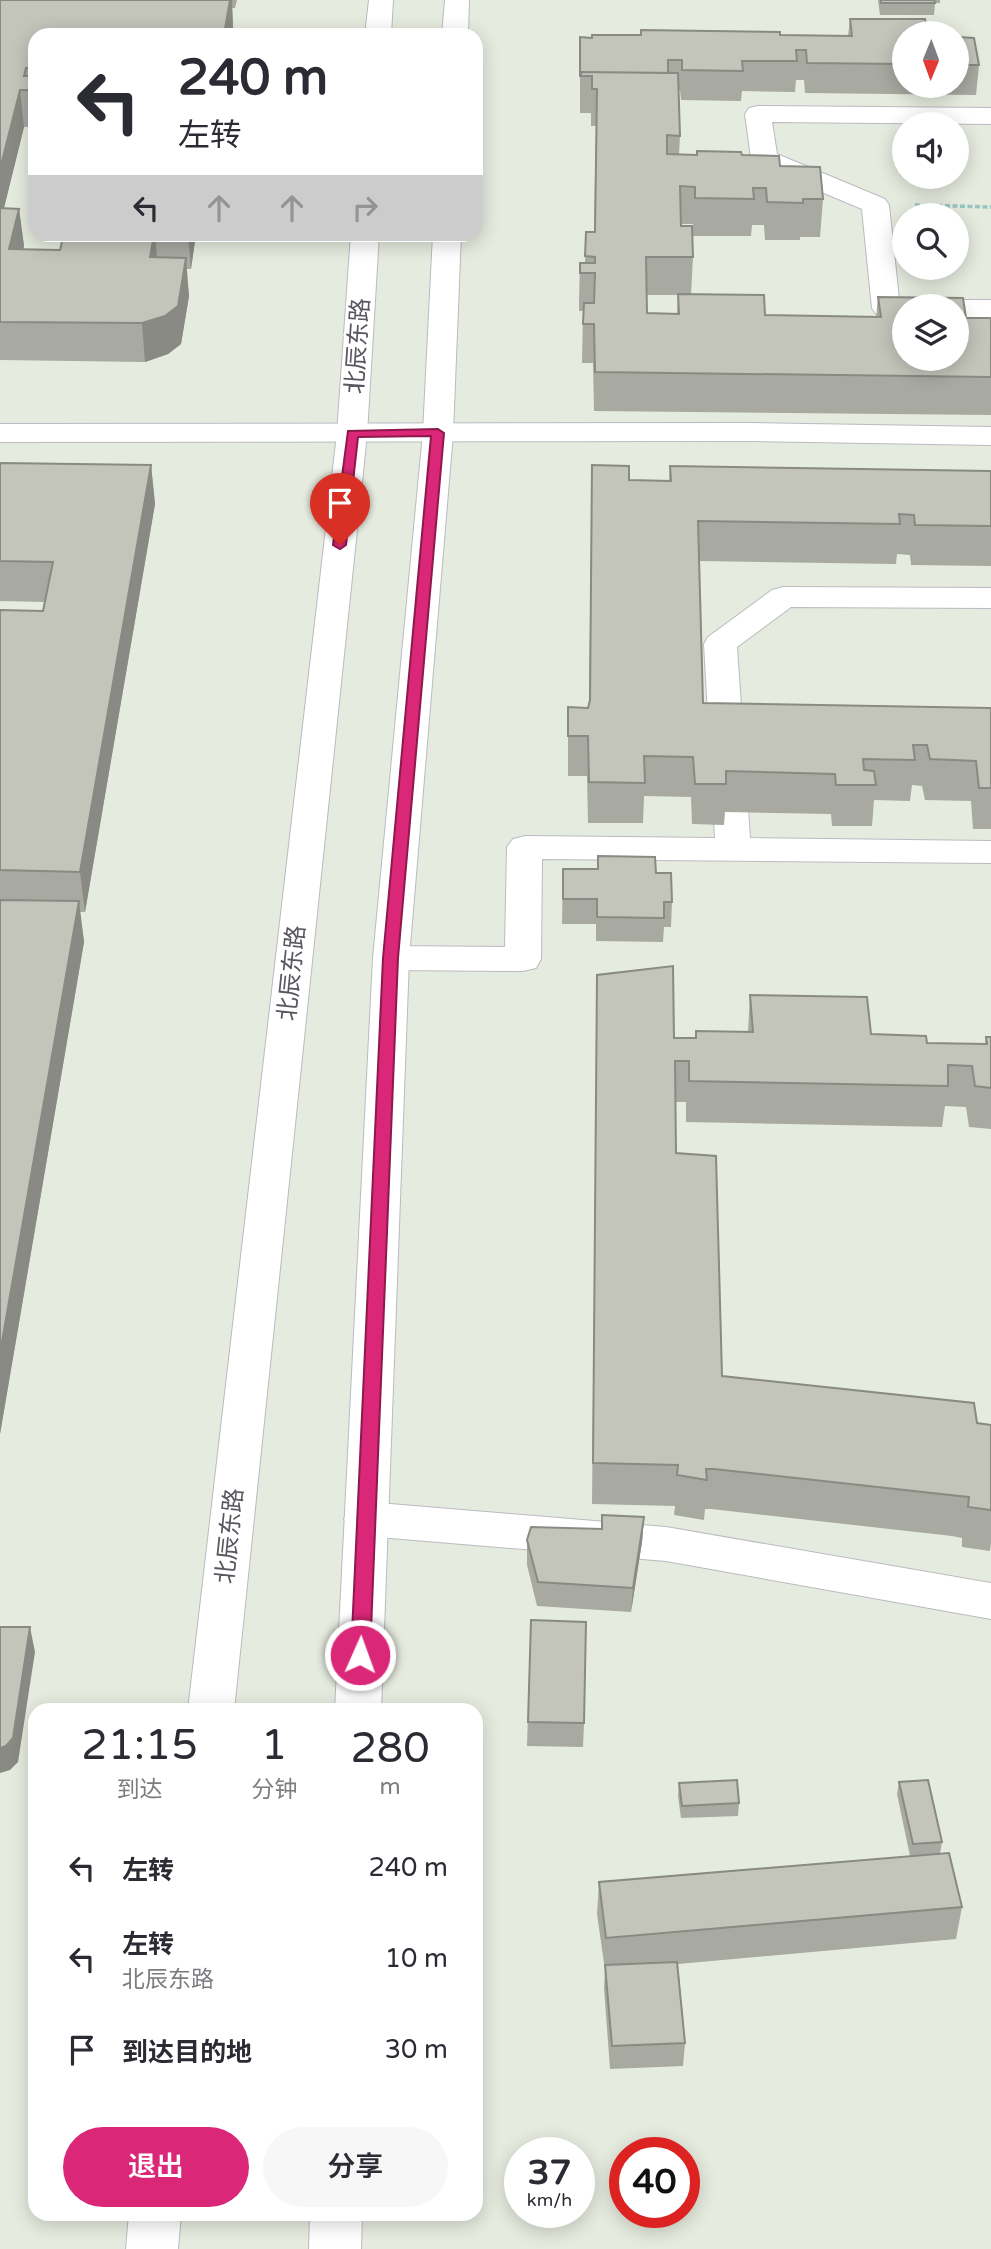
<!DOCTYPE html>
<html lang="zh">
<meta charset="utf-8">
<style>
:root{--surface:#fff;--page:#f7f7f7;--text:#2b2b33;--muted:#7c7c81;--accent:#db2777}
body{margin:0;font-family:"Varela Round","Noto Sans SC",sans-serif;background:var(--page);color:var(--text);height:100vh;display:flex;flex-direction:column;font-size:26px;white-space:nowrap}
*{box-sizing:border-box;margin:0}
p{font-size:23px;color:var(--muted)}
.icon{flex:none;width:38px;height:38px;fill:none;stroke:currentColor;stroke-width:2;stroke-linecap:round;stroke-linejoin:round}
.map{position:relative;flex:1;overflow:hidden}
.side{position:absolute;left:28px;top:1703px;width:455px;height:518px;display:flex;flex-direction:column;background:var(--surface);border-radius:21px;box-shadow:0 4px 18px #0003}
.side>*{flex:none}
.banner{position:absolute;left:28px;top:28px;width:455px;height:214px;border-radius:21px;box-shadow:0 4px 18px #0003;background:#fff;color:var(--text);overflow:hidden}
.needle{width:46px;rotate:181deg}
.tools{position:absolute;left:892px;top:21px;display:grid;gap:14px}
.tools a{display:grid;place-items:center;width:77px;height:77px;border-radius:50%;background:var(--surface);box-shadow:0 4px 18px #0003;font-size:35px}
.speed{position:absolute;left:504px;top:2137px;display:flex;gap:14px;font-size:35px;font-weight:700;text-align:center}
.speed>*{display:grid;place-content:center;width:91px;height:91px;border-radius:50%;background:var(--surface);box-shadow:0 4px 18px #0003;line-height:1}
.speed small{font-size:18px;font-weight:400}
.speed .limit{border:10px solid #d22;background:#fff;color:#111}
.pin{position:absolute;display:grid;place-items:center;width:60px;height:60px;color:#fff;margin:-72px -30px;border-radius:50% 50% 50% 0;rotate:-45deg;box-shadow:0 0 7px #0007}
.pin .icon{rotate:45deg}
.me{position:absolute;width:77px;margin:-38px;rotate:2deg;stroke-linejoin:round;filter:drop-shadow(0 0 5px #0008)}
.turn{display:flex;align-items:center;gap:24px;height:147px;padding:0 35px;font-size:32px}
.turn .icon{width:91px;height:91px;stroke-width:2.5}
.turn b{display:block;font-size:49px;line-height:60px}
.lanes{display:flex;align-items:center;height:66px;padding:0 35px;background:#0003;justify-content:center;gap:35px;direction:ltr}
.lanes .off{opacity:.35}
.eta{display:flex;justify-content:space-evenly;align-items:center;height:119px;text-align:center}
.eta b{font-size:42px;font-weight:600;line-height:49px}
.action{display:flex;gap:14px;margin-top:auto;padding:14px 35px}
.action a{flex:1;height:80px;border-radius:42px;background:var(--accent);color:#fff;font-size:28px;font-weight:600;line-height:80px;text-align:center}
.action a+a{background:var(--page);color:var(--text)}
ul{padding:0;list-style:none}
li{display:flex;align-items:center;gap:21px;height:91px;padding:0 35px}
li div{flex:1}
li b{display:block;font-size:26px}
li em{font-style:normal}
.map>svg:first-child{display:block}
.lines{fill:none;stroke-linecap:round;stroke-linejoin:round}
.minor-casing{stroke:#bbbac1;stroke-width:2}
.tertiary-casing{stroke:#bbbac1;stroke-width:2}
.path{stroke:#97c5c0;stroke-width:3.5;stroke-dasharray:5 2.5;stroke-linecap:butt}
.minor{fill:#fff;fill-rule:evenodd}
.tertiary{fill:#fff;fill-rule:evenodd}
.wall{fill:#a8a9a1;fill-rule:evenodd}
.shaded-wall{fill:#888a83}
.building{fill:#c3c5bb;stroke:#888a83;stroke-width:2;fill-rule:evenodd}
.route{fill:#db2777;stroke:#8e194d;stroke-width:2}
.labels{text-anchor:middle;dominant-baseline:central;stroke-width:5;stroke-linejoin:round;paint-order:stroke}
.street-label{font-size:24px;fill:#595860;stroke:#fff}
</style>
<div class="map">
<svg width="991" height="2249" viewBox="0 0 991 2249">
<rect width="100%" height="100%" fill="#e6ebdf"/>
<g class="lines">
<g class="minor-casing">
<path id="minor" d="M758,106L991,108V124L772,122L777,154L885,199L889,205L899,299L915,302L918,306H905V317L876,314L872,308L862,209L755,164L751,158L745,114L749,108Z
M957,300H991V318H957V306H945Z
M752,423L991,427V445L752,441L0,442V424Z
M783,587L991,588V608L791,607L737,647L750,838L991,841V863L542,859L541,959L536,968L523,971L391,970L378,967L373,958L378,949L391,946L505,947L507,847L513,839L525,836L715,838L704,644L708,637L772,590Z
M366,1502L666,1527L991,1583V1619L666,1561L366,1536L351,1531L344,1519L351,1507Z"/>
</g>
<g class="tertiary-casing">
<path id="tertiary" d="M369,0H393L391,35H365Z
M445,0H469L468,35H442Z
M351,234H379L367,434L234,1710H188L337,434Z
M433,234H461L453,433L409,958L381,1710H335L373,958L423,433Z
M129,2214H181L178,2249H126Z
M310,2214H362L361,2249H309Z"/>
</g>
<path class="path" d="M915,205L991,207"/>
<use href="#minor" class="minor"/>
<use href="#tertiary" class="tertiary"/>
</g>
<path class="wall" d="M0,0H237L235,8H232L233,27L232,35H35V127H24L4,208L19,209L24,246L23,249L60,250L63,238H48L47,234H196L191,269H186L189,296L181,344L168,354L145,362L0,360Z
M878,0H940V3H935L934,15H880Z
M850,19L905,33V86H957V37L979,65L976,95L805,93L804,80H796L795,92L742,91L741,101L681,100L680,90H679L680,136L679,154L742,155L780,166L823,199L820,237H800V240H765L764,225H752L751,236H693V224H681L693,257L691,294L765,315L876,317L878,297L966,318H991V415L594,411L593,363H582L583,311H579V301L580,263H585L586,232H594L596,126H591V113H580V37L780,35L848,36ZM647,295H678L677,314L647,313Z
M0,463L151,465L155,504L85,912H80L84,942L0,1434V610L43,611L45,602L0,601Z
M592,465L629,480L669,481L670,466L991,471V566L911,565L910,555L897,554L896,564L699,561L703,703L991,708V829H973L971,801L925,800L922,786L912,785L910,801L874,800L872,826H832L831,814L725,812L724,825L692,824L691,797L644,796L643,823H588L587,776H568V707L588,708L589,705Z
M563,869L656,873L672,902L671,927H664L663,942L596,941V924H562Z
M597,975L674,1038H695L696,1031L748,1032L750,995L871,1034L927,1043L985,1044L986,1037H991V1129L969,1127L966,1107L945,1106L942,1127L686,1122V1102H675L676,1153L722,1376L991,1425V1543L990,1551L962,1547V1538L952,1536L711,1509H705L704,1520L674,1515L675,1506L592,1504Z
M602,1515L644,1517L642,1542L631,1612L537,1606L527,1565V1540L601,1529Z
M531,1620L584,1723L583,1747L527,1746Z
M899,1782L942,1842L940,1854L962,1907L956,1939L678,1964L685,2043L683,2066L610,2069L604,1988L605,1970L597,1914L599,1882L910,1856L897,1794Z
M679,1783L739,1803L738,1816L681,1818L678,1796Z"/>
<path class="shaded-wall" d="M230,0H232L233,27L232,35H209Z
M20,90L24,127L0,224V169Z
M19,209L24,246L13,287L9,249Z
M154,234H155L158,268L150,257Z
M188,234H196L191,269Z
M186,258L189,296L181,344L168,354L145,362L142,323Z
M151,465L155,504L85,912L80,872Z
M79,901L84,942L0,1434V1353Z
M644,1517L642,1542L631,1612L633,1588Z
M30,1627L35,1652L18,1762L10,1770L0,1773V1748Z"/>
<path class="building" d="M0,0H230L225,29L209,35H35V68H26L24,76H35V90H20L0,169Z
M881,0H934L935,3H881Z
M850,19H925L928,33H905V64L807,63L806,50H796L797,61H742L743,71L682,70V60H668V73L581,72L580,77V37L592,38V35H641V30L780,32V35L852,36Z
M957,37L974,38L979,65H957Z
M581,72L678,73L680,136L667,135V154L697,155V151L741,152L742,155L779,156L780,166L820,167L823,199H803V203L767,202L766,188H753L754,199L695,198V187L680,186L681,226H692L693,257H646L647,313L679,314L678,294L764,295L765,315L881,317L878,297L963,298L966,318H991V377L595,372L594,324H583L584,303H594L595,273H580V263H595V257L585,256L586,232H595L597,89H592V76H581ZM905,306H957V359H905Z
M0,208L19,209L9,249L60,250L64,234H154L150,257L186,258L178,306L165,316L142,323L0,322Z
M0,463L151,465L80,872L0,870V610L43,611L53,562L0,561Z
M592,465L629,466V480L671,481L670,466L991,471V526L915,525L914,515L899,514L900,524L698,521L703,703L991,708V788H979L976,761L930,759L927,745H913L915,760L863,759L864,770L874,771L876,785H836L835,774L726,771V784H695L693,757L644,756L645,783L589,782L588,736H568V707L588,708L590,700Z
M598,856L655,857L656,873H671L672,902H664V918L597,917V899H563V869H598Z
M0,900L79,901L0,1353Z
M673,966L674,1038H696V1031L753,1032L750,995L867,997L871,1034L926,1036L927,1043L987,1044L986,1037H991V1088L975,1086L972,1066L948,1065V1086L689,1081V1061H675L676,1153L716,1156L722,1376L974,1403L977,1423L991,1425V1510L968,1507L969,1497L959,1496L714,1469H706L707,1480L677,1475L678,1465L593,1463L597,975Z
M602,1515L644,1517L633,1588L538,1582L527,1540L531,1527L602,1529Z
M531,1620L586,1622L584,1723L528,1722Z
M0,1627H30L13,1738L6,1746L0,1748Z
M737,1780L739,1803L682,1806L679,1783Z
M928,1780L942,1842L913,1844L899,1782Z
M949,1853L962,1907L606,1938L599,1882Z
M677,1962L685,2043L612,2046L605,1965Z"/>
<path class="route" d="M438,429L444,433L398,958L370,1655L367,1661L360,1663L354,1661L351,1655L383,958L431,436L358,437L346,545L340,549L333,545L348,431Z"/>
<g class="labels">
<g class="street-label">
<text transform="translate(358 346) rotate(-86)">北辰东路</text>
<text transform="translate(292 973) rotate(-84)">北辰东路</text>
<text transform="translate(230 1536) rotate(-84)">北辰东路</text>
</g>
</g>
</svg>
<div class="tools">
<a><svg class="needle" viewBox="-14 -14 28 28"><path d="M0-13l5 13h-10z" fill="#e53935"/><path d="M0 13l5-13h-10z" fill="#7c7c81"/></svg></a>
<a><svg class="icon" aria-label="sound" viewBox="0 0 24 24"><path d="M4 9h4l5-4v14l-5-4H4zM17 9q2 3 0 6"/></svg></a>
<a><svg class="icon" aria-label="search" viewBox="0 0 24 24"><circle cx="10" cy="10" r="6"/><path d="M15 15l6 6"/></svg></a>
<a><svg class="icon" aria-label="layers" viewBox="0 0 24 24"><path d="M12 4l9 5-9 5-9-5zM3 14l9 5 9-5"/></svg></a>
</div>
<div class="speed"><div>37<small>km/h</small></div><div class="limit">40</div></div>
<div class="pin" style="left:340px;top:545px;background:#d93025"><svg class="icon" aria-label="arrive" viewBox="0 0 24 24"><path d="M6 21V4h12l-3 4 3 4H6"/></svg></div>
<svg class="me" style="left:360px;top:1655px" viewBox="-20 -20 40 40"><circle r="17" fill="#db2777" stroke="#fff" stroke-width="3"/><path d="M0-11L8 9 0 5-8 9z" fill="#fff"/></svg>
<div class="banner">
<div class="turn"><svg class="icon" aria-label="left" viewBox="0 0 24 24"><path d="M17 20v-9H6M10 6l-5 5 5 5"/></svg><div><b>240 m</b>左转</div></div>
<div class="lanes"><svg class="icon" aria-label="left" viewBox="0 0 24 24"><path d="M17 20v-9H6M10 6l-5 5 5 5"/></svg><svg class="icon off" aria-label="ahead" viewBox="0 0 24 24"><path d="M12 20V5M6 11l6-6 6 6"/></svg><svg class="icon off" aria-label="ahead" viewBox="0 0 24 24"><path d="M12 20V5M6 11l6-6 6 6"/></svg><svg class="icon off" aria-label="right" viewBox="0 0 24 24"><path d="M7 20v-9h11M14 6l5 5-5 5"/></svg></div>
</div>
<section class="side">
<div class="eta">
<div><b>21:15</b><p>到达</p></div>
<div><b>1</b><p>分钟</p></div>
<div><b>280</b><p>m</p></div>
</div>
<ul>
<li><svg class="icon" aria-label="left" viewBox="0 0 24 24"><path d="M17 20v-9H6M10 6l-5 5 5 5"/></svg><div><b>左转</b></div><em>240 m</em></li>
<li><svg class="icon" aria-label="left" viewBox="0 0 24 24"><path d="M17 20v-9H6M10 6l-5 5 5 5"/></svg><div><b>左转</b><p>北辰东路</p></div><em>10 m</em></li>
<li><svg class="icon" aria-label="arrive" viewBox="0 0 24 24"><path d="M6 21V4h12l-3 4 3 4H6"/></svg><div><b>到达目的地</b></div><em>30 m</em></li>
</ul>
<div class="action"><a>退出</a><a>分享</a></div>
</section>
</div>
